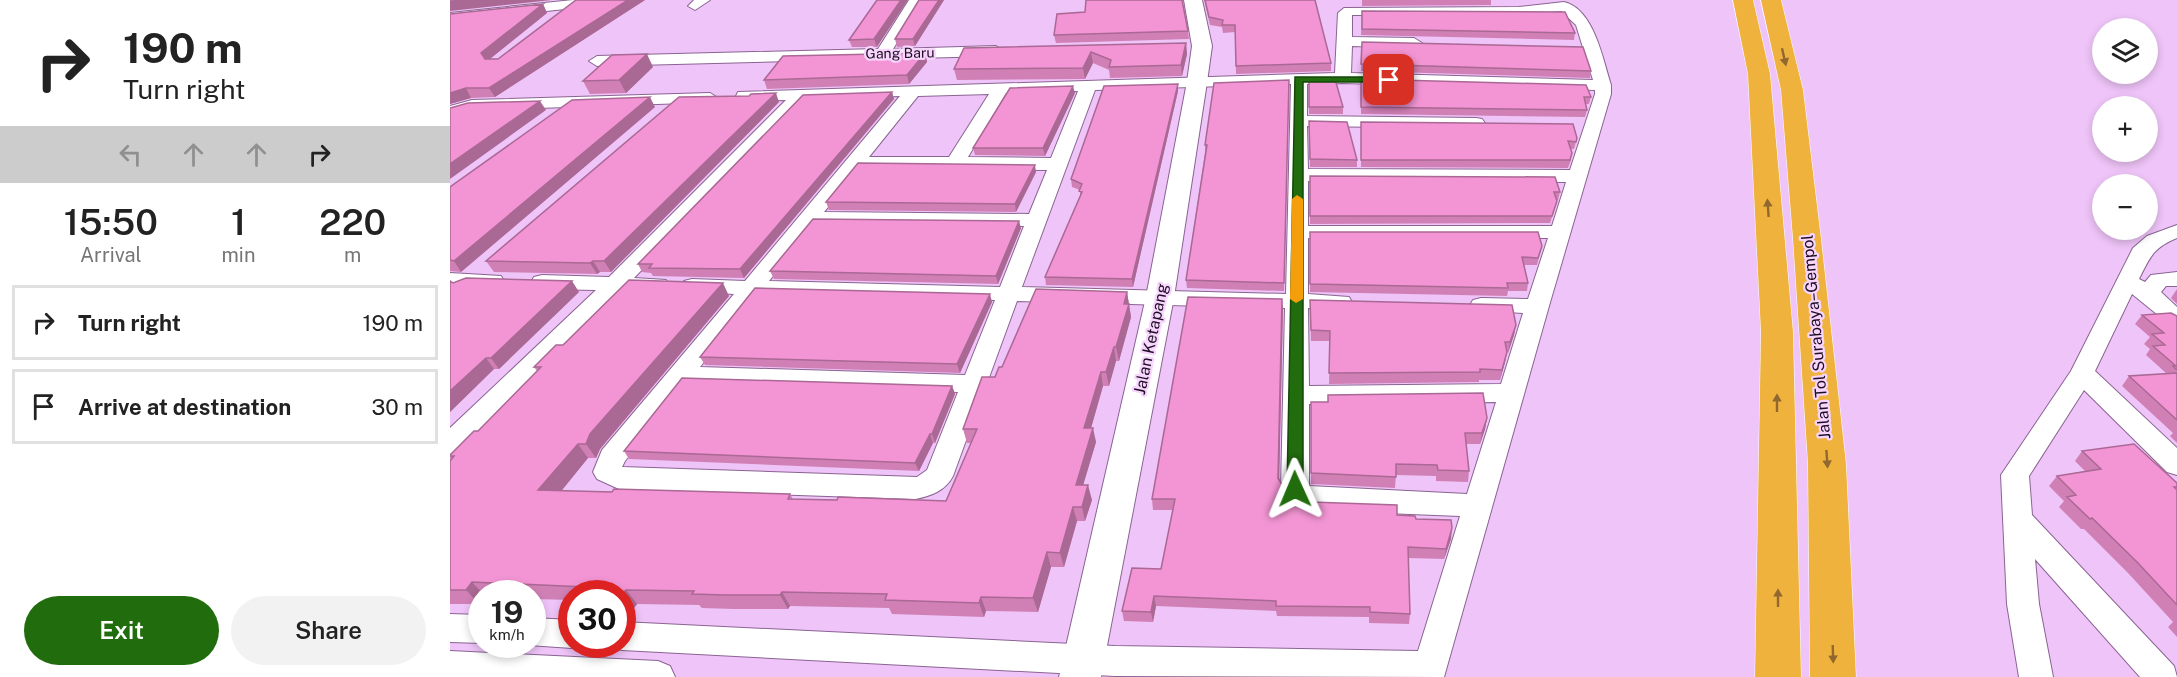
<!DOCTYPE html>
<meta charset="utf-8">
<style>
:root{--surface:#fff;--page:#f2f2f2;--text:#222;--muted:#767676;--line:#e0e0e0;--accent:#216d0d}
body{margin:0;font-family:"Public Sans",sans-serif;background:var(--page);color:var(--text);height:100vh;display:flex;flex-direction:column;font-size:22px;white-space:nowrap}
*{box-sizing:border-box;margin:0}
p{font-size:20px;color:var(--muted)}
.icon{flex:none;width:33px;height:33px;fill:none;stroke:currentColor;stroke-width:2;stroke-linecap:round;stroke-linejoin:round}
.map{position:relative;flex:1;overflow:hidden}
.panel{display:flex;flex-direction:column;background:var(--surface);width:450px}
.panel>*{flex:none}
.banner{background:#fff;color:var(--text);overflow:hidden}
.buttons{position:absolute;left:1642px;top:18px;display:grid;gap:12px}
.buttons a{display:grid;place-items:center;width:66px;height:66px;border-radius:50%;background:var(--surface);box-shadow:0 3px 9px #0003;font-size:30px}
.speed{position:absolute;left:18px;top:580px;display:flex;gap:12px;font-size:30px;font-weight:700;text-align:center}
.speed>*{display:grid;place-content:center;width:78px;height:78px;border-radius:50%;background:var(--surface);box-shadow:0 3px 9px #0003;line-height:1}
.speed small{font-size:15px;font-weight:400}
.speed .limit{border:9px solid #d22;background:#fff;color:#111}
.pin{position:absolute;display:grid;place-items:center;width:51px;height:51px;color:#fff;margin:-26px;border-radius:12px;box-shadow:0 3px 9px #0006}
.me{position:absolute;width:66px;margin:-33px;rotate:359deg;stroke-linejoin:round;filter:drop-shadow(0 0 4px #0008)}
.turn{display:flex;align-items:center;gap:21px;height:126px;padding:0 24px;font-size:27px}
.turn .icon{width:78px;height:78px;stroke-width:2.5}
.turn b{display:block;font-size:42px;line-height:51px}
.lanes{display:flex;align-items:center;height:57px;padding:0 24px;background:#0003;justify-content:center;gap:30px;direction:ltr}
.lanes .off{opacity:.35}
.eta{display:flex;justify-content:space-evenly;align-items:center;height:102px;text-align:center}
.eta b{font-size:36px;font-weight:600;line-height:42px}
.button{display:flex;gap:12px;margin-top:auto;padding:12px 24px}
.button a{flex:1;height:69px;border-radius:36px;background:var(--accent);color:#fff;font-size:24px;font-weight:600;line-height:69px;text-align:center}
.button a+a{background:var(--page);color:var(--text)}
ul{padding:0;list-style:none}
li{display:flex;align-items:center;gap:18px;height:75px;margin:0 12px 9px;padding:0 12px;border:3px solid var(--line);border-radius:0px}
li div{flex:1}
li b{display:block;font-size:22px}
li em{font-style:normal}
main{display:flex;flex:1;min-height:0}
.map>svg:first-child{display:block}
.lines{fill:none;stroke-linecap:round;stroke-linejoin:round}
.minor-casing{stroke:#8a6492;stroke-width:2}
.tertiary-casing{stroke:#8a6492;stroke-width:2}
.motorway-casing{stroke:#fff;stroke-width:1}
.minor{fill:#fff;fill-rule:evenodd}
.tertiary{fill:#fff;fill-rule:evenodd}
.motorway{fill:#efb33d;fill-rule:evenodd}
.wall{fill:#d180b6}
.shaded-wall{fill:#aa6894}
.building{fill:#f395d4;stroke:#aa6894;stroke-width:1.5}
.oneway{fill:#906830}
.route{fill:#216d0d;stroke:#154708;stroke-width:1.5}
.slow{fill:#f59e0b}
.labels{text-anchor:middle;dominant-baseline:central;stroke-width:4.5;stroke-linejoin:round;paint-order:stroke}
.far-street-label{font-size:14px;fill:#1c0d1f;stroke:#f7d5fe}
.street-label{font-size:16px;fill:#1c0d1f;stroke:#f7d5fe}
</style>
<main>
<section class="panel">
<div class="banner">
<div class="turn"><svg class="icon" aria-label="right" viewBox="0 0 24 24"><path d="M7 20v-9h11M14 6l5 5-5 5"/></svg><div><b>190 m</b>Turn right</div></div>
<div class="lanes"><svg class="icon off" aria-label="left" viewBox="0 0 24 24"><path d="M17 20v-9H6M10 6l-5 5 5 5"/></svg><svg class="icon off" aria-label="ahead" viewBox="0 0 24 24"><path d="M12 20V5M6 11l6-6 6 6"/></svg><svg class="icon off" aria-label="ahead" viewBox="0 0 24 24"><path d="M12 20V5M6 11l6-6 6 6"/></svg><svg class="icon" aria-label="right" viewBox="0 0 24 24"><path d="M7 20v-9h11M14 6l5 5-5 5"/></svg></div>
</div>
<div class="eta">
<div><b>15:50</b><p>Arrival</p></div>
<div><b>1</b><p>min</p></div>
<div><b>220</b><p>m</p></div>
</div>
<ul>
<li><svg class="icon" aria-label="right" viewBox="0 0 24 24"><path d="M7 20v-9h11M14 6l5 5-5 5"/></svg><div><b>Turn right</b></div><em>190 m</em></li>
<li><svg class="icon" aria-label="arrive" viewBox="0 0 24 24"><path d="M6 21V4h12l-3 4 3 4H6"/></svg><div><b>Arrive at destination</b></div><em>30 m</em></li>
</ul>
<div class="button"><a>Exit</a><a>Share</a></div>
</section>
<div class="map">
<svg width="1727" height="677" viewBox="0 0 1727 677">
<rect width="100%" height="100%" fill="#efc4f8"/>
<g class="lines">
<g class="minor-casing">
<path id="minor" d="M123,0L130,1L132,4L125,8L0,21V13Z
M244,0H260L245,10L238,6Z
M459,0H473L443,49L546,46L554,51L546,56L147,66L139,61L147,56L428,49Z
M1114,2C1144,9 1153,60 1161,85V94L1099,306L994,677L665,676L172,650L160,646L172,645V622L665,646L968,651L1010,516L861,510L839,502L831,489L835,308L567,301L503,476C495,491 481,496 465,499L169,489L147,479L143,472L152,450L284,294L234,291L231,286L234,281L242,279L295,281L450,96L355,99L184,278L216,280L219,285L216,290L171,291L10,451L0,454V428L146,290L92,289L84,287L81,282L84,277L92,275L159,277L336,100L294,101L286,96L288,92L885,73L888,13L894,8L1069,7ZM1111,11L1126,25L1143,80L901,73L902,46L964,48L972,43L964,38L902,37V15H1069ZM893,83L1145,90V94L1120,170L858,169L857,126L1026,128L1032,127L1035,123L1032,119L1026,118L857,116V84ZM841,84L836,294L572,287L645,90ZM628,91L601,158L518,157L556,93ZM539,94L499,157H419L468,96ZM410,168L597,170L579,214L374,212ZM858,181L1116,182L1102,226H858ZM365,224L574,226L550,287L319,281ZM858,238H1098L1078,299L1031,298L1023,300L1020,305L1023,310L1073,313L1051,384L859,386L858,308L891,309L899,307L902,302L899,297L858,294ZM308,294L545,300L515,375L250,367ZM236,384L508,392L477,470L467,477L172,467L175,461ZM1046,402L1017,494L859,486V404Z
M260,93L268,98L266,102L24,110L0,117V106L22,100Z
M1727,225V238C1703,248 1700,257 1689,279L1695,282L1701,275L1727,272V286H1716L1711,292L1727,307V326L1719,324L1682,294L1645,371L1727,448V475L1717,472L1634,390L1579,476L1582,515L1724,666L1727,677H1690L1585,559L1589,604L1603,677H1569L1557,604L1551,475L1621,371L1683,248L1697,236Z
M0,273L51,276L54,281L51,286L43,288L0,287Z
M0,614L32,615V643L0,642Z
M82,618L122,620V645H131L122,648L78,645H82Z
M0,651L208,661L220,666L225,677H0Z"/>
</g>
<g class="tertiary-casing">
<path id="tertiary" d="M734,0H752L762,46L757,82L724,297L651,677H609L696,297L737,82L742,46Z"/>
</g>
<g class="motorway-casing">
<path id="motorway" d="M1283,0H1303L1320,74L1343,332L1351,677H1305L1311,332L1298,74Z
M1311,0H1331L1353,90L1371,239L1396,464L1406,677H1360L1358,464L1343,239L1331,90Z"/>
</g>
<use href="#minor" class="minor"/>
<use href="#tertiary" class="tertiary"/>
<use href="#motorway" class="motorway"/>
</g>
<path class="wall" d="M126,0H195L45,97L21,98L0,104V14L93,4L97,13L40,59H48Z
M427,0V47H402L399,40Z
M469,0H494L465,46L447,47L445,39Z
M754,0H865L881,63V71L786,74L785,32L773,33L772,27L760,25Z
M912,0H1041V5L912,6Z
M912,11L1125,33L1124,40L911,35Z
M635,12L738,31L739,39L606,43L604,35Z
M912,42L1141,71L1140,78L911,71Z
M736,43L737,54L732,76L660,78L659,70L643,63L635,79L507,80L504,69L514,48Z
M475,53L477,62L459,84L317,89L314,80Z
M203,67L176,93L140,94L133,81Z
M859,79L893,107V114H859Z
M911,79L1141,97L1139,104H1135L1137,110L1135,117L911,114Z
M839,80L834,291L737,288L736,280L755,152V145Z
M728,91L683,287L596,285L595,277L630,196V190L622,187L621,179Z
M442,92L444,99L294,278L203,276L201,273L192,272L188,264Z
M625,93L595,156L525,155L523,148Z
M329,102L161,272H150L147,274L44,272L36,261Z
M205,107L11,272L0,271V187Z
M859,121L907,160V167H860Z
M911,122L1127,138L1124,149H1121V160L1118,168L911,167Z
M586,172L566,212L379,210L376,202Z
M860,176L1110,192L1108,200H1106L1105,208L1100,223L860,224Z
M571,228L548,284L324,279L320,271Z
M860,232L1092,246L1087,265H1074L1078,283L1077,291H1058L1057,296L860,292Z
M0,281L3,283L129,292L49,369H44L0,412Z
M1727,289V304L1721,298Z
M677,292L681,317L669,361H666L659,386H653L641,428L646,442L633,485L642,500L635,521H627L614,567H601L588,612L536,611L534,617L442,614L439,608L340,606L338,609H284L252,608L249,605L187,604L184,608H172V594H122V600L82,599V594H32V602L29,604H0V461L1,460L0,458V455L28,431L87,371L84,367L113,345L279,296L150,449L146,458H138L111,491L340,494L343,499L496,501L521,443H517L513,429L552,367Z
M860,300L1066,325L1064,335L1058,353L1057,352L1055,362L1050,380H1029V382L879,384L880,341H861Z
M542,302L510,373L255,365L250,357Z
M833,309L829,479L837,493L861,502L947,515L966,519L1001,539L994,559L958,558L960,614L959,624L919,623V617L827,616L826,611L706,606L703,622L674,621L672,611L711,569L723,510H703L702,499Z
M1692,315L1727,316V443L1720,436L1723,433L1672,386L1679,376L1717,374L1696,355L1700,349L1694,344L1700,337L1685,324Z
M502,386L505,394L485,443H483L469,471L179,459L174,451Z
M861,402L1037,418L1035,429L1030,444H1016L1019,471L1018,482L986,481V476L946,475L945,488L861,484Z
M1632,451L1727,483V637L1718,627L1723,622L1678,573L1634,529H1631L1609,507L1614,501L1599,486L1607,476L1635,471L1625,461Z"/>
<path class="shaded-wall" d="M20,0H102L0,11V2Z
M178,0H195L45,97L39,88Z
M451,0H458L427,47L424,39Z
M489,0H494L465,46L463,39Z
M93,4L97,13L36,62L31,53Z
M736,43L737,54L732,76L731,65Z
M641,52L643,63L635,79L633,68Z
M475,53L477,62L459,84L457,75Z
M197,54L203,67L176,93L169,80Z
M728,84V91L683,287L682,279Z
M623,86L625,93L595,156L593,148Z
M16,88L21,98L0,104V93Z
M442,92L444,99L294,278L290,269Z
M326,93L329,102L161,272L154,261Z
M200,97L205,107L11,272L4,261Z
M90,101L96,110L0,179V164Z
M585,165L586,172L566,212L565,204Z
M569,221L571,228L548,284L546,276Z
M143,261L150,272L147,274L140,263Z
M122,281L129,292L49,369L41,358Z
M273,283L279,296L150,449L146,458L136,444L140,434Z
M677,292L681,317L669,361L666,347Z
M540,294L542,302L510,373L507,364Z
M832,299L833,309L829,489L828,478Z
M1066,325L1064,335L1058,353L1060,342Z
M664,347L666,361L659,386L656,372Z
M1057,352L1055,362L1050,380L1052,370Z
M36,358L44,369L0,412V391Z
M651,372L653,386L637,442L634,428Z
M502,386L505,394L485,443L482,434Z
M1037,418L1035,429L1030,444L1032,433Z
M643,428L646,442L629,499L626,485Z
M480,434L483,443L469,471L465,463Z
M128,444L138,458L100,505L88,490Z
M638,485L642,500L635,521L632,507Z
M623,507L627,521L614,567L610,553Z
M1002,528L1001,539L994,559L996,549Z
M597,552L601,567L588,612L583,598Z
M22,582L33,594H32V602L29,604L16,590Z
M176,590L187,604L184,608L173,594Z
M332,592L340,606L338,609L330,595Z
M704,596L706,606L703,622L701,612Z
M531,597L536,611L534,617L529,603Z"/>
<path class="building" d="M0,0H20L0,2Z
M126,0H178L39,88H16L0,93V14L93,4L31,53L35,59H48Z
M427,0H451L424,39L399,40Z
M469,0H489L463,39H445Z
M636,0H732L738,31L604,35L607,14L635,12Z
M755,0H865L881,63L786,66L785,25H772L773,20L759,17Z
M912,11L1115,12L1125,33L912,29Z
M912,42L1133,47L1141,71L911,64Z
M736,43L731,65L659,67L661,60L641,52L633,68L504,69L514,48Z
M475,53L457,75L314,80L333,56Z
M197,54L169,80L133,81L162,55Z
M859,79H885L893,107H859Z
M911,79L1136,85L1141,97H1134L1137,110L911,107Z
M839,80L834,283L736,280L757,145H755L764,83Z
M728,84L682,279L595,277L632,192L629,191L632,184L621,179L654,86Z
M623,86L593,148H523L560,88Z
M442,92L290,269L199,268L202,264H188L353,95Z
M326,93L154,261H143L140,263L36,261L229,97L299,96L301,94Z
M200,97L4,261L0,260V187L122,100Z
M90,101L0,164V108L18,103Z
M859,121L897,122L907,160L860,159Z
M911,122L1123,124L1127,138L1126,142L1118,141L1122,153L1120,160H911Z
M408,163L585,165L565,204L376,202Z
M860,176L1105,177L1110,192H1104L1107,201L1102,216H860Z
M363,219L569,221L546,276L320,271Z
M860,232H1088L1092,246L1088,258L1072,257L1078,283H1057L1058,288L860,284Z
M16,278L122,281L41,358H36L0,391V281L3,283Z
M179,280L273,283L140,434L136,444H128L88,490L162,492L164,489L307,493L340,494L338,499L387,500L388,497L496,501L527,429H513L532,377H545L549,367H552L586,289L677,292L674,304H679L666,347H664L656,372H651L634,428H643L626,485H638L632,507H623L610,553L597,552L583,598L531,597L529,603L435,600L437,594L332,592L330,595H274L242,594L244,591L176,590L172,594L130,593L135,587L22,582L16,590H0V461L4,456H0V455L24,431H28L91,367H84L106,345H113Z
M305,288L540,294L507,364L250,357Z
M738,297L832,299L828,478L837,493L861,502L947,505V515L965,516L966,519L1001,520L1002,528L996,549L958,547L960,614L920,612V607L826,606V601L704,596L701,612L672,611L682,568L711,569L725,499H702Z
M860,300L1062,305L1066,325L1060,342H1055L1057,352L1052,370L1030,369V372L879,373L880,331L861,330Z
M1721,313L1727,316V370L1723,366H1726L1703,346L1715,345L1702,334L1714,333L1692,315Z
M1727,373V420L1679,376Z
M232,378L502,386L482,434H480L465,463L174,451Z
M1033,393L1037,418L1032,433H1015L1019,471L988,470L987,465L946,464V477L861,473V402H878V395Z
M1684,444L1727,483V487H1724L1727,490V605L1688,563L1642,518L1640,519L1617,497L1626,495L1607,476L1651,469L1632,451Z"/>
<defs><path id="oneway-solid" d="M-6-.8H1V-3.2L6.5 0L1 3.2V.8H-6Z" transform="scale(1.5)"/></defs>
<g class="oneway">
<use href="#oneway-solid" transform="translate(1334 57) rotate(77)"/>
<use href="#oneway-solid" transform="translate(1318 208) rotate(-94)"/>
<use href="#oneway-solid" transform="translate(1327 403) rotate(-90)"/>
<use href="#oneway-solid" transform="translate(1377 459) rotate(86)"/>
<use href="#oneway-solid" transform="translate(1328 598) rotate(-90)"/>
<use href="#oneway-solid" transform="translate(1383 654) rotate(88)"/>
</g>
<path class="route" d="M845,77H939L944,80L939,82H853V489L851,493L845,495L839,493L837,489Z"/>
<path class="slow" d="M847,195L853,199V299L846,303L840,299L842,199Z"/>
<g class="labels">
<g class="far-street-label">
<text transform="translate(450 53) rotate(-1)">Gang Baru</text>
</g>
<g class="street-label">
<text transform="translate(1366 337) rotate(-95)">Jalan Tol Surabaya–Gempol</text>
<text transform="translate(701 339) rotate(-78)">Jalan Ketapang</text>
</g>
</g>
</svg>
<div class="buttons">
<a><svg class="icon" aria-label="layers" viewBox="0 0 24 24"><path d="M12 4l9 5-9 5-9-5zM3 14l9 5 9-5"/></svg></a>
<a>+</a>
<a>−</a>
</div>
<div class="speed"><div>19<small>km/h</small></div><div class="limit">30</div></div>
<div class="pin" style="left:939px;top:80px;background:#d93025"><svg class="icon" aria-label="arrive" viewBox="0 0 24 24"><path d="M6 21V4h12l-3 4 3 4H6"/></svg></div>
<svg class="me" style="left:845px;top:489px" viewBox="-20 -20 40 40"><path d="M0-17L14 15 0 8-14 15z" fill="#216d0d" stroke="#fff" stroke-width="4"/></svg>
</div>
</main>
